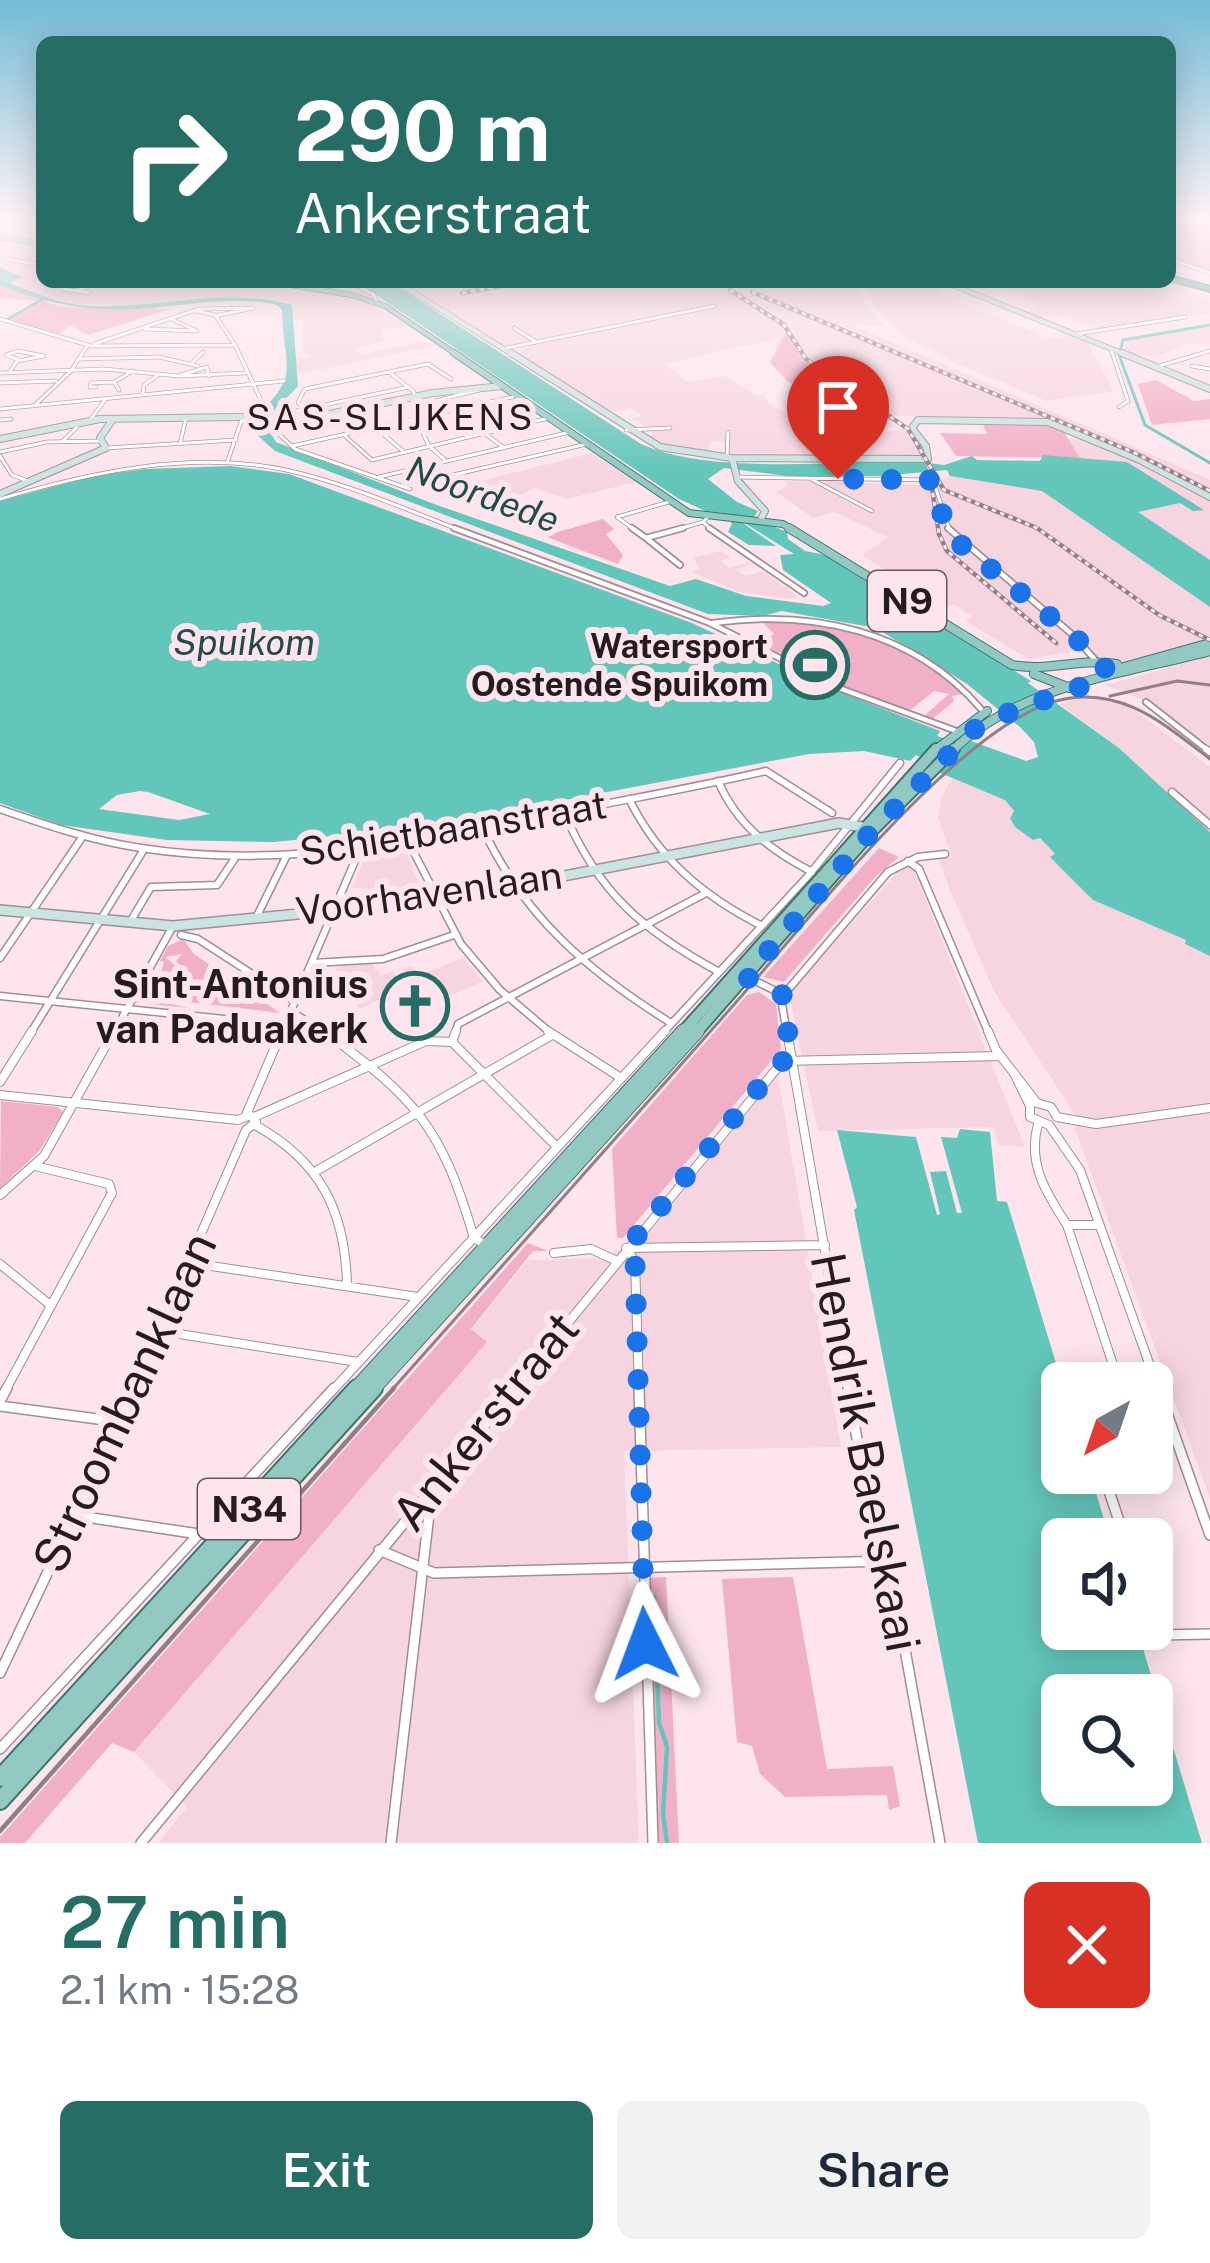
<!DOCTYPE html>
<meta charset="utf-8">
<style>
:root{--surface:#fff;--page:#f2f2f3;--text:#1f2937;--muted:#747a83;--accent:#256d65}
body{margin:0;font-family:"Public Sans",sans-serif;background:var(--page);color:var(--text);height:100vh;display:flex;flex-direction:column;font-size:45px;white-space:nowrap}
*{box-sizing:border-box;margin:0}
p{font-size:39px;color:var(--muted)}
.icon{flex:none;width:66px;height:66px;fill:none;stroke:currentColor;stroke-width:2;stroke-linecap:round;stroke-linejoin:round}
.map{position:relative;height:1843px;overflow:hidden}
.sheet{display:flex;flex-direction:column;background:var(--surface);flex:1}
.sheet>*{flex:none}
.top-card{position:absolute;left:36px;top:36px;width:1140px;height:252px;border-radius:18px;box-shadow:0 6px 30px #0003;background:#256d65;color:#fff;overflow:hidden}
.needle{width:78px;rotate:220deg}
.buttons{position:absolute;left:1041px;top:1362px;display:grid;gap:24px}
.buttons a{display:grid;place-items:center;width:132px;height:132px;border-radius:18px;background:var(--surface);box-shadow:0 6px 30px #0003;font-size:60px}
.pin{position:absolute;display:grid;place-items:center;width:102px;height:102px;color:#fff;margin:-123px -51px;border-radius:50% 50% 50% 0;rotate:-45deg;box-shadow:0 0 12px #0007}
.pin .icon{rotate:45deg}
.me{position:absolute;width:132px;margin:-66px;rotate:357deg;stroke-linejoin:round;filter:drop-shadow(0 0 9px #0008)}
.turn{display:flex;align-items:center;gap:42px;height:252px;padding:0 60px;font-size:54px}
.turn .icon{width:156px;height:156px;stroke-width:2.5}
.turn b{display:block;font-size:84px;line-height:102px}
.round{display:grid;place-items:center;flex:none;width:126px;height:126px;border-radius:18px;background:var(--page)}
.overview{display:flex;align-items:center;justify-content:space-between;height:204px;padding:0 60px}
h1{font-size:72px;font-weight:600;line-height:90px;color:var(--accent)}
.button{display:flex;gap:24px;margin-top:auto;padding:24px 60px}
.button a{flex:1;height:138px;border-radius:18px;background:var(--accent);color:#fff;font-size:48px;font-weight:600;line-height:138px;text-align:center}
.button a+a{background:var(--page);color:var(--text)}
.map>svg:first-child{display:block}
.built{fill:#f6d5e0}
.green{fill:#f1b0c8}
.water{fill:#63c6ba;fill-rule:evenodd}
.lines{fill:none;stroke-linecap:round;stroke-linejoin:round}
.stream-far1{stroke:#63c6ba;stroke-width:3}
.stream{stroke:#63c6ba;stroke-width:4.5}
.street-far4-casing{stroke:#a38c93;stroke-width:4.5}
.street-far3-casing{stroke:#a38c93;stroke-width:8}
.street-far2-casing{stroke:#a38c93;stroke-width:9}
.street-far1-casing{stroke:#a38c93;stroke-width:10}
.street-casing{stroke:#a38c93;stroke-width:12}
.secondary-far2-casing{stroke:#a38c93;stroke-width:6}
.secondary-far1-casing{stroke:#a38c93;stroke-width:8}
.secondary-casing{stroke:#a38c93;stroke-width:12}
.primary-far5-casing{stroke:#3d756f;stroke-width:6}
.primary-far4-casing{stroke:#3d756f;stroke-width:8}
.primary-far3-casing{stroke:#3d756f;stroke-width:10}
.primary-far2-casing{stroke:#3d756f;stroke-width:14}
.primary-far1-casing{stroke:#3d756f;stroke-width:16}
.primary-casing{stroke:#3d756f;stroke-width:20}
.highway-casing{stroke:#3d756f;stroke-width:8}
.street-far4{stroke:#fff;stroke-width:3}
.street-far3{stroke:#fff;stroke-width:4.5}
.street-far2{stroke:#fff;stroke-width:6}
.street-far1{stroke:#fff;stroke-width:8}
.street{stroke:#fff;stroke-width:9}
.secondary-far2{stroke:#c9e4e1;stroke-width:4.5}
.secondary-far1{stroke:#c9e4e1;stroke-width:6}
.secondary{stroke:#c9e4e1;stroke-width:9}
.primary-far5{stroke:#92c9c2;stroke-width:4.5}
.primary-far4{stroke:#92c9c2;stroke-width:6}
.primary-far3{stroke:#92c9c2;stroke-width:8}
.primary-far2{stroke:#92c9c2;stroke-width:10}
.primary-far1{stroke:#92c9c2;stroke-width:14}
.primary{stroke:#92c9c2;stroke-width:16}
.highway{stroke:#4aa59a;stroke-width:6}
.tram-far1{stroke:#908085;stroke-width:3}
.tram{stroke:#908085;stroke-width:4.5}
.rail-casing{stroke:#908085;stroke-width:4.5}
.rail{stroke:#fee5ed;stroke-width:3;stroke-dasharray:4.5;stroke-linecap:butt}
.route{stroke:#1a73e8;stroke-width:21;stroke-dasharray:0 37.8}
.labels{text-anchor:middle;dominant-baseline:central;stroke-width:12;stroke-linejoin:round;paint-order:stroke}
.far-poi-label{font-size:33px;font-weight:bold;fill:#241c1f;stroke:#fee5ed;text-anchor:end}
.far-neighbourhood-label{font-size:36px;letter-spacing:3px;fill:#241c1f;stroke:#fee5ed}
.far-water-label{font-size:36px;font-style:italic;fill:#204c47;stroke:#fee5ed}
.shield{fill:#fee5ed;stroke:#65585d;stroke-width:3}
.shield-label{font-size:36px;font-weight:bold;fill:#241c1f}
.street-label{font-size:39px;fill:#241c1f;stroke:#fee5ed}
.poi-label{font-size:39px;font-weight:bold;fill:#241c1f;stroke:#fee5ed;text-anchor:end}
.near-street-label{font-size:48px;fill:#241c1f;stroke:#fee5ed}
</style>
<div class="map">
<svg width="1210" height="1843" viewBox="0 0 1210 1843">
<rect width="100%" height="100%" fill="#fee5ed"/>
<path class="built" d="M0,238L34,244L21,250L42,247V282H265L306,289L279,282H357L381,298L357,296L408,326L382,330L384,341L355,349L362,354L418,342L439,345L299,374L294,359L309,356L302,352L303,319L294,320L286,303L240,297L139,306L70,304L0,280Z
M1170,279L1196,287L1186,291L1210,300V313L1098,330L1063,316L1046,320L1025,312L1040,307L1017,292L983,282Z
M402,282H858L865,305L884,325L855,326L1210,480V495L1143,458L1044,418L889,416L803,361L787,334L772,355L780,338L665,364L688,382L724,376L757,395L764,394L768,403L829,440L832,454L724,453V442L710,441L708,453L668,447L647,438L654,430L631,419L642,416L632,408L614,412L597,408L514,355L532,345L506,350Z
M863,282H939L949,286L935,291L1050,339L1070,335L1087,341L1113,391L1047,401L960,365L904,337L875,308Z
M1210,326V344H1188L1155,357L1122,352L1127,341L1138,337Z
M904,429L923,458L864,454L862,436Z
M1068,439H1086L1136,461L1210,499V560L1136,511L1180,503L1127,462L1080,458Z
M592,453L636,482L567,499L534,488L518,496H495L489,493L495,490L480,481Z
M950,476L1042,491L1210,607V640L1117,663L1096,659L1088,649L1029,659L965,621L973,617L954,604L944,607L862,555L888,537L834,512L813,518L776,492L786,487L787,481L933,485Z
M720,551L731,558L721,561L729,568L750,562L753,564L735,570L746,576L763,571L798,596L791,599L739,592L692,572L699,569L694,558Z
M1210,656V746L1150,703L1106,685Z
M1083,697L1125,703L1210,767V832L1118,747L1059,704Z
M953,778L1005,799L1014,811L1010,818L1017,826L1033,840L1039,838L1056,855L1051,858L1093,900L1187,940L1185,944L1210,956V1498L1075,1129L1078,1119L994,991L949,888L939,859L952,857L938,818L942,795Z
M405,847L419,885L398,889L397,898H392L391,891L352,888L367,852Z
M901,868H913L1025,1147L998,1145L994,1127L818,1131L789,994Z
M463,958L483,982L442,999L431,988L403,990L392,999L396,1006L388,1010L378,1000L360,1009L335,981L337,966L372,964L381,976L392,971L404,987L413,981L403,970L411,966L420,975Z
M778,1076L841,1447L624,1451L639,1843H158L187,1807L134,1752L486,1342L471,1330L528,1260L602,1258L647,1236Z"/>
<path class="green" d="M1170,220L1210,227V272L1170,258Z
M0,286L61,307L170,309L88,335L70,325L57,336L5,319L38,301L0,298Z
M787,331L803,361L889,416L879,419L841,400L830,402L787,381L770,362Z
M1156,380L1194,401L1210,399V419L1152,425L1138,384Z
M981,420L1045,423L1062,429L1080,458L956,456L940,433L987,434Z
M603,519L614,529L606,534L623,555L618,564L544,536Z
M788,616L866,630L956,684L963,694L952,696L954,701L931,720L923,717L949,694L934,691L908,712L865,697L759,643L774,634L759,619Z
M879,848L899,857L876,876L784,982L763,977Z
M183,939L194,954L280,1013L173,1000L169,990L181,966L176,961L182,954L165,957L176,966L158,987L167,1003L189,1008L141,1003L148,989L139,1003L134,1002L152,976L160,975L164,962L160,961L168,946Z
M759,992L776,1004L781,1049L623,1238H617L612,1149L747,995Z
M1,1101L58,1107L63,1112L40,1150L0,1188Z
M528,1243L548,1251H533L471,1329L487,1342L134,1752L112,1743L25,1843H0V1837Z
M666,1577L679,1843H657L646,1578Z
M793,1577L827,1769L893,1766L900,1806L889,1810L887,1795L785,1797L760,1774L752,1746L737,1742L722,1579Z"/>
<path class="water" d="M0,267L23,278L8,282C30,291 55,302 79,305C150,312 223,285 292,305L298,386L264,422L276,442L434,504L670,586L696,579L746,596L823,606L831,603L783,570L780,555L794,554L727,512L776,546L749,545L728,532L732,523L679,499L357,282H391L641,444C710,475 832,461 913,461L944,465L972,456L977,460L1040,461L1043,455L1127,462L1204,510L1193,511L1180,503L1138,512L1210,560V607L1042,491L950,476L947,470L880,476H788L724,468L708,479L737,502L758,511L753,518L787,532L788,539L805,551L830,556L1031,681L1028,683L1119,748L1210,832V956L1185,944L1186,940L1093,900L1050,857L1055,854L1040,838L1033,840L1015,827L1010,818L1014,811L1005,800L938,772L942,766L916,755L910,761L864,751L809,754L416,828L274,842L167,840L61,825L0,803V501L93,476L145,469L230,466L289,474L692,623L832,689L940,731L937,736L965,745L971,741L1026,761L1038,757L1034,742L1020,727L967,684L876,628L782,611L762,616L708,614L275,451L256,434L252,419C302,375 284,372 282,310L277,305C231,295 184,306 137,309C88,312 46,303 0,286ZM140,791L148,792L210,814L179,820L99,809L117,795Z
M960,1129L990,1132L997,1201L1007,1202L1062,1383V1473H1090L1110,1539H1062V1629H1137L1202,1843H978L854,1210L857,1207L837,1130L916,1137L937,1215L940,1214L930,1172L946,1171L957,1213H962L941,1137L957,1138ZM1062,1695H1152V1785H1062Z"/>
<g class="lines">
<path class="stream-far1" d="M8,319L43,299
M1210,325L1123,340L1119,355L1145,425L1210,463"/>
<path class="stream" d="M654,1597L659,1722L667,1747L663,1814L667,1843"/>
<g class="street-far4-casing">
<path id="street-far4" d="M0,217L25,221L40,217
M6,259L42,265
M1170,259L1210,273
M351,282L374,295L376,302
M801,282L810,286
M63,289L77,291
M89,293L77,291L99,282
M196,311L215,315L235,345
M0,319L91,346L235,345L260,398L241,422L228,460
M514,328L536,342
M145,329L197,331L171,319
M1076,334L1185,317
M94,344L199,309L253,308L215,316
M502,349L715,306
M1111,349L1128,401L1119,407
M78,359L159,357L198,366
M191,364L203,352
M1192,366L1210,369
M1156,367L1210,351
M389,372L413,391L425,417
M0,373L104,369L179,376L245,373
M9,373L17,361L44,356L18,351L6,355L19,360
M181,375L207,367L209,376
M0,383L56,381
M96,387H90L91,383L114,382
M409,387L277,415L270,426L295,449L410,489
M119,390L114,382L133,371
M143,395L144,385L157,376
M35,405L71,371L87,346
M419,405L479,390
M302,407L298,402L305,389L428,364L451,379
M343,408L367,429
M0,409L284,381
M454,410L504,448
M416,418L429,446L444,459
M0,420L11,419
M90,420L105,400
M376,428L404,452
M626,430L670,428
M423,431L533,407
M345,436L372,460L549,418
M63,441L77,427
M180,444L186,418
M292,446L517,396
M106,448L236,440
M0,452L47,442L101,441
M0,456L12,475L30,482
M727,456L728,432
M926,459L950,531
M379,477L570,432
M736,477L931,480
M811,479L872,511
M405,481L440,478L587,444
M0,499C91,472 191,450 286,470C346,483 405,509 462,531
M617,517L672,501
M617,517L636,531
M707,518L703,522L713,531
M672,531L703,522"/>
</g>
<g class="street-far3-casing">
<path id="street-far3" d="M454,528L710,623L839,688L959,732
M632,528L646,538
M709,528L804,593
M948,528L1074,636L1096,661
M680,565L646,538L683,528
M713,623C812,609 913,630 981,709
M1146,702L1210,752"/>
</g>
<g class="street-far2-casing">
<path id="street-far2" d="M1206,749L1210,752
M718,781C737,825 770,850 812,872
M1172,792L1210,825
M629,799C659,859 703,896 762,926
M0,809C46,825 93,841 141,848C281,870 422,841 559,813C628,799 698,787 766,771L832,813
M564,812C599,894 642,930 719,972
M483,829C524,917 589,972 671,1023
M409,843L461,944L500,990L552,1034
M908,861L919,869L989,1034
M256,918L286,857
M130,922L151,887L217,885L235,858
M181,935L198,939L294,1001
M0,958L81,839
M312,963L383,959L454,935
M747,977L782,994
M0,996L283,1025
M290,1011L328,1034
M30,1034L143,851
M113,1034L173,926
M281,1034L360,849
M455,1034L458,1024L704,894
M662,1034L808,876L900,763
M787,1034L781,998L888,872L918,857L945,854"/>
</g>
<g class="street-far1-casing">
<path id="street-far1" d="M324,1031C416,1100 441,1125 474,1238L487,1246
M548,1031L621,1078
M787,1031L849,1391
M988,1031L996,1050L1037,1103
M452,1042L557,1147
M1014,1073L1030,1106V1117L1049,1125
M0,1082L32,1031
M0,1095L238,1120L250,1115L256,1122L246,1130L133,1391
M1037,1103L1051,1107L1057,1117
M246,1115L282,1031
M254,1117L426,1041L452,1042L456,1031
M1057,1117L1096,1124L1210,1108
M1038,1124C1027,1163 1046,1193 1067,1225H1098
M255,1125C320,1161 345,1210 347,1284
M1049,1125L1080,1170L1159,1391
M318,1170L552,1035
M0,1195L44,1156L114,1031
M1067,1225L1119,1383
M626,1248L635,1261L639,1391
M626,1248L825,1245
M554,1253L591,1249L617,1261
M191,1263L418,1297
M0,1264L49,1304
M160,1331L358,1362
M5,1391L112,1193L109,1184L35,1166
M332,1391L665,1031
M512,1391L783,1061L1000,1056"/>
</g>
<g class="street-casing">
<path id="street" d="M639,1388L653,1843
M848,1388L859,1450L874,1478L940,1843
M1158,1388L1210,1535
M0,1401L7,1388
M0,1406L120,1422
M1103,1473L1125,1539
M72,1515L199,1534
M379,1550L434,1573L889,1561
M1152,1620L1157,1635L1210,1634
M0,1673L135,1388
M0,1749L334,1388
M141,1843L515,1388
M391,1843L431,1497L426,1493"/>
</g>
<g class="secondary-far2-casing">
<path id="secondary-far2" d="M397,282L515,356
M945,282L1129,356"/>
</g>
<g class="secondary-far1-casing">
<path id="secondary-far1" d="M511,353L660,447L732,458L928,459L926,446L912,428L918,420L1048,422L1140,460L1210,497
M1122,353L1210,389
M0,439L100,419L319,416L433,393L502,386
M732,458L738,481L765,511L761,519
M0,494L106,448L100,438L113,419"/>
</g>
<g class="secondary-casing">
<path id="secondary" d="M0,910L173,926L434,901L839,823L868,828"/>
</g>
<g class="primary-far5-casing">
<path id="primary-far5" d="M0,237L42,244
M273,282L352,295L385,306L459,356"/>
</g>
<g class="primary-far4-casing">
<path id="primary-far4" d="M454,353L689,513L783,524L794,531"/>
</g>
<g class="primary-far3-casing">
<path id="primary-far3" d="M789,528L1012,665C1051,672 1075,658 1117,664
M1113,670L1210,643
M1034,674L1070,688
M933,752L987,711
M951,752C1017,686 1123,674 1210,651"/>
</g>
<g class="primary-far2-casing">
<path id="primary-far2" d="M681,1034L936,749
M695,1034L873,830L954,749"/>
</g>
<g class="primary-far1-casing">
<path id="primary-far1" d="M354,1391L684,1031
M371,1391L697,1031"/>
</g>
<g class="primary-casing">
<path id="primary" d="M0,1778L357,1388
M0,1801L374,1388"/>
</g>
<g class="highway-casing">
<path id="highway" d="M1170,278L1210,289"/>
</g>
<use href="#street-far4" class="street-far4"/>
<use href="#street-far3" class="street-far3"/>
<use href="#street-far2" class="street-far2"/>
<use href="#street-far1" class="street-far1"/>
<use href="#street" class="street"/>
<use href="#secondary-far2" class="secondary-far2"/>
<use href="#secondary-far1" class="secondary-far1"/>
<use href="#secondary" class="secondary"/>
<use href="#primary-far5" class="primary-far5"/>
<use href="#primary-far4" class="primary-far4"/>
<use href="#primary-far3" class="primary-far3"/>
<use href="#primary-far2" class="primary-far2"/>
<use href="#primary-far1" class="primary-far1"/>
<use href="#primary" class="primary"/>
<use href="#highway" class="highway"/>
<path class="tram-far1" d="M1110,696L1177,681L1210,685
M391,1391C502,1266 613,1142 723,1017C797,935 954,729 1056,701C1119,684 1163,723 1210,759"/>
<path class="tram" d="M0,1831L394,1388"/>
<g class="rail-casing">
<path id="rail" d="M730,290L784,325L806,359L908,429L944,490L1037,528L1159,615L1210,640
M752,292L1135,453L1210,491
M462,293L524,282
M930,475L939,534L947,551L1056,643"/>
</g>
<use href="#rail" class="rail"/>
</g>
<linearGradient id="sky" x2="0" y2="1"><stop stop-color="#73bbd6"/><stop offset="0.46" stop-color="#fff3f7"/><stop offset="1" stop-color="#fff3f7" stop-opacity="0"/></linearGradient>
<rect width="1210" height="475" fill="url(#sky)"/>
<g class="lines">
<path class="route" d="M645,1644L635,1261L626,1249L771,1073L783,1061L792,1060L782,994L746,977L873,830L981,723L1096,681L1108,671L1074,636L959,543L945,524L932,480L838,479"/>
</g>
<defs>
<g id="stadium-ring" transform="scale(3.45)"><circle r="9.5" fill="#fee5ed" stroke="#256d65" stroke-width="1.5"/><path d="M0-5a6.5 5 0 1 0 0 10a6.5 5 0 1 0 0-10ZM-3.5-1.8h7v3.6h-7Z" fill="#256d65"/></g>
<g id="church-ring" transform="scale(3.45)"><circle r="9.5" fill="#fee5ed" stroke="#256d65" stroke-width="1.5"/><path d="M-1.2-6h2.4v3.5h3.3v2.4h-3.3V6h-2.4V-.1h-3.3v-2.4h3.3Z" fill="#256d65"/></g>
</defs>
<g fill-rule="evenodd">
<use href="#stadium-ring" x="815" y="665"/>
<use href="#church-ring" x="415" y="1006"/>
</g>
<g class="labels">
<g class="far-poi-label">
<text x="768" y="646">Watersport<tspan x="768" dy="38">Oostende Spuikom</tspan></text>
</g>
<g class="far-neighbourhood-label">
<text x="391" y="417">SAS-SLIJKENS</text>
</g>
<g class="far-water-label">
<text transform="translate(483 494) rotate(20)">Noordede</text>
<text x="244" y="642">Spuikom</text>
</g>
<g class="shield">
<rect x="868" y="571" width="78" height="60" rx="9"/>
<rect x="198" y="1479" width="102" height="60" rx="9"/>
</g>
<g class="shield-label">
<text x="907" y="601">N9</text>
<text x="249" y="1509">N34</text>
</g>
<g class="street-label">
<text transform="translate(453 828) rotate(-9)">Schietbaanstraat</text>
<text transform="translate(429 893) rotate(-8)">Voorhavenlaan</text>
</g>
<g class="poi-label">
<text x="368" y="984">Sint-Antonius<tspan x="368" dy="45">van Paduakerk</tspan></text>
</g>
<g class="near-street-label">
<text transform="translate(124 1402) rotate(-65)">Stroombanklaan</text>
<text transform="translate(485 1421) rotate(-51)">Ankerstraat</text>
<text transform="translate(866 1452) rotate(79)">Hendrik Baelskaai</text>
</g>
</g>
</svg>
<div class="buttons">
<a><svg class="needle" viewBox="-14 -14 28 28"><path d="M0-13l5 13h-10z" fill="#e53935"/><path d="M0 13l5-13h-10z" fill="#747a83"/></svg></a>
<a><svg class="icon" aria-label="sound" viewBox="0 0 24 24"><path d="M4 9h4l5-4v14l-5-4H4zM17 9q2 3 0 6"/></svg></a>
<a><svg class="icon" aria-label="search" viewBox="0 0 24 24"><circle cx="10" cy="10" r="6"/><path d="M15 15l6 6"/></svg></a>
</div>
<div class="pin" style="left:838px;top:479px;background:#d93025"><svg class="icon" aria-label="arrive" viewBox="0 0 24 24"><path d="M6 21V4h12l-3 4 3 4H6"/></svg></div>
<svg class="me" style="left:645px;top:1644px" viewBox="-20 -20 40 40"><path d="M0-17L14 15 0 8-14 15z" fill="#1a73e8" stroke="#fff" stroke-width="4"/></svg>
<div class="top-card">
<div class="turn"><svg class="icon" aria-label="right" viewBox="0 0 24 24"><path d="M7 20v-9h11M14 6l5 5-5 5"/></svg><div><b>290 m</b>Ankerstraat</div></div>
</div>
</div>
<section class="sheet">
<div class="overview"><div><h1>27 min</h1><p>2.1 km · 15:28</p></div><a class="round" style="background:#d93025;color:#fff"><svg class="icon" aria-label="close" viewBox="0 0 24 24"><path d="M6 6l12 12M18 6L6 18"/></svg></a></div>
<div class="button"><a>Exit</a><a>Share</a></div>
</section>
